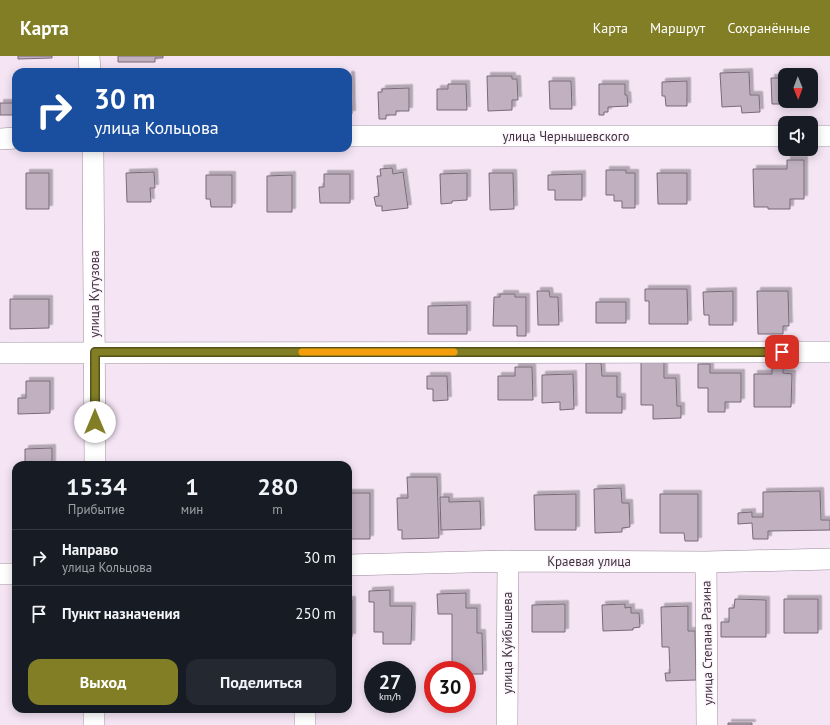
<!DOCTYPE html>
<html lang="ru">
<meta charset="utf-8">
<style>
:root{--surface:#171b24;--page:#242831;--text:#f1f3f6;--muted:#9ea1a6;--line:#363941;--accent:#827e25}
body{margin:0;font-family:"PT Sans",sans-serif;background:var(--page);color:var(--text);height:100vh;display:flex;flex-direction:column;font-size:15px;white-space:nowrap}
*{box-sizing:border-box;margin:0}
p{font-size:13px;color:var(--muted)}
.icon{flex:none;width:22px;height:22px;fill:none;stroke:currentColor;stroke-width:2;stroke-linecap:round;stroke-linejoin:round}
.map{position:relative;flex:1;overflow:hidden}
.sheet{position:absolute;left:12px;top:405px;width:340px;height:252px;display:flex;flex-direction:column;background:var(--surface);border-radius:12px;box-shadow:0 2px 10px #0003}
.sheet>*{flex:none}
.banner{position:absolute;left:12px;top:12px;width:340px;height:84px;border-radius:12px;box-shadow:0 2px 10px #0003;background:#1a4fa0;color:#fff;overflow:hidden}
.needle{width:26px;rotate:179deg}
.tools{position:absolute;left:778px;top:12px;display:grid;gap:8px}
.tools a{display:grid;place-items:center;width:40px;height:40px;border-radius:8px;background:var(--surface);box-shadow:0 2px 10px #0003;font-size:20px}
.speed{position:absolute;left:364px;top:605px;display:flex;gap:8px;font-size:20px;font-weight:700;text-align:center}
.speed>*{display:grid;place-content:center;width:52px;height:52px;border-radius:50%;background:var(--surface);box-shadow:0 2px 10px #0003;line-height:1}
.speed small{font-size:10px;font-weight:400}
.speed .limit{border:6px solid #d22;background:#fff;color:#111}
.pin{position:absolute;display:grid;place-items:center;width:34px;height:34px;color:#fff;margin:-17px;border-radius:8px;box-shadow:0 2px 6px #0006}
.me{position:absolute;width:44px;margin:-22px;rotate:0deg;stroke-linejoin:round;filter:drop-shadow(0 0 3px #0008)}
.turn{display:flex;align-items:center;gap:14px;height:84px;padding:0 16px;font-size:18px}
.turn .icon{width:52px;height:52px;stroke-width:2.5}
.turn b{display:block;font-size:28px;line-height:34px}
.eta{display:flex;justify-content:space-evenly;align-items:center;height:68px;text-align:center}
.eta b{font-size:24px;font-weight:600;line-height:28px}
.button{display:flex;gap:8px;margin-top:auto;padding:8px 16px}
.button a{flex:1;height:46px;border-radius:12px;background:var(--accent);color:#fff;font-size:16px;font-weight:600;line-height:46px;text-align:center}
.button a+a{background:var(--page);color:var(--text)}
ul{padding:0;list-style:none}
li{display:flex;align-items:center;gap:12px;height:56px;padding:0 16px;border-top:1px solid var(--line)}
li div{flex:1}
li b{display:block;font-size:15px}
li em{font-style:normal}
header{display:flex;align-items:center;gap:24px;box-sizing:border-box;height:56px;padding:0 20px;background:var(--accent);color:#fff}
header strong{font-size:19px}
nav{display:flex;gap:22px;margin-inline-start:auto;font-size:14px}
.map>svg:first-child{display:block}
.building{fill:#c0b0c0;stroke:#786a78;filter:url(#shadow)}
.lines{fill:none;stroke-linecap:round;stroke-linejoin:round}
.street-casing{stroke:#9a8b9a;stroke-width:22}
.street{stroke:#fff;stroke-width:21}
.route-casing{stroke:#545218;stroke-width:10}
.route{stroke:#827e25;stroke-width:7}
.slow{stroke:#f59e0b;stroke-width:7}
.labels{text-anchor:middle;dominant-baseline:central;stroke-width:3;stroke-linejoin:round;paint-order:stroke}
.street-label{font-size:13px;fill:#3c363c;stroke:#fef4fe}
</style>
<header>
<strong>Карта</strong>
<nav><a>Карта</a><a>Маршрут</a><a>Сохранённые</a></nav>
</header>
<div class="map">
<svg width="830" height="669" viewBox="0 0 830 669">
<defs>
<filter id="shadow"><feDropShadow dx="3.5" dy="-3.5" stdDeviation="0" flood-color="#0004"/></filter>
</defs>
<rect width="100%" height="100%" fill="#f4e4f4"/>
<path class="building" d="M18,0H52V2L18,3Z
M118,0H163V2H155V6H118Z
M749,16L750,39H759L760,56L742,57L741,50L722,51L720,17Z
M348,19H351L352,58H348Z
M487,20H512V23H517L518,44H512V54L488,55Z
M771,22H785V45H803V48H772Z
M549,25H571L572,53H550Z
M687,25V50H666L665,40H662V26Z
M448,28H466L467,54H437V33H448Z
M599,28H625V39H627L628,50L608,51V56H604V59H599Z
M409,32V55H396V59H386V63H379L378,36H382V33Z
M0,47H16V59H0Z
M787,104H804V143H790V153H768V151H754L753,113H787Z
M392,112L393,118L403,116L408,152L382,155V150H376L374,141L379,140L377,120H381L380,113Z
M606,114H626V117H635V152H622V145H614V139H606Z
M154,116L155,132H150L151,146H127L126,117Z
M26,117H49V153H26Z
M467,117V144L452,145V147L441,148L440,118Z
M489,117H513L514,153L490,154Z
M657,117H687V148H658Z
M324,118H350V147H320L319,131H324Z
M582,118V144H555V134H548V119Z
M206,119H232V151H211L210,143H206Z
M292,119V156H267V120Z
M645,233H687L688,268H649V245H645Z
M537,235H549L550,241H558L559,269H538Z
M733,235V269H709V259H704L703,236Z
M757,235H788L789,270H783V278H758Z
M500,238H515V241H526V280H517V270H493L494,241H500Z
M10,243H49V272L10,273Z
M596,246H626V267H596Z
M467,249V278H428V250Z
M664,305V322H676L677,350H681V362L653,363V349H641V306Z
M586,307H601L602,320H617V341H622V357H586Z
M698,308H710V317H741V346H725V356H708V332H698Z
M772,310L783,311V317L792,318L791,351H754V318H772Z
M515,311H532L533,344H498V320H515Z
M573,318L574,353L560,354V346L542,347V319Z
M427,320H447L448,344L433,345V333H427Z
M26,325H50V357L18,358V342H26Z
M52,392V409H25V393Z
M407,421H437L439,482L402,483V474H398L397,442H408Z
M621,432L622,447H629L630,471L622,472V476L595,477L594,433Z
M820,435L821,464H830V474L768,475V483H753L752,467L738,468V457L752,456V461H763V436Z
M348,437H370V483H348Z
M576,438V474H535L534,439Z
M660,438H698V485H685L684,477H660Z
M440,441H449V446L480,445L481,473L441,474Z
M390,534V550H412L411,588H383V576H374V546H369V535Z
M466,537V552H477V577H482L483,618H467V614H452V558H438L437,538Z
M735,543L766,544V581H721V566H729V552H734Z
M784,543H818V577H784Z
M348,544H352V581H348Z
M565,548V576H532V549Z
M625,548V552L631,551V557H639L640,571L633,572V574L603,575L602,549Z
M688,550V575H695L696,624L666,625L665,617H670L669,591H662L661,551Z
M728,667H752V669H728Z"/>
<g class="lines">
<g class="street-casing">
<path id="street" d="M89,0L90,16
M348,80H785
M811,80H830
M0,83L16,82
M93,92L95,409
M0,297L830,296
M706,506L707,669
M348,509L508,505L706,506L830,503
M0,518H16
M305,653V669
M94,669V653
M507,669L508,505"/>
</g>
<use href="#street" class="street"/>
</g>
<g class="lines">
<g class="route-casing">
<path id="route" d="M95,366V296H782"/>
</g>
<use href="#route" class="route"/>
<path class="slow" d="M302,296H454"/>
</g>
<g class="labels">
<g class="street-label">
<text x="566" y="80">улица Чернышевского</text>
<text transform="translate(94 238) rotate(-90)">улица Кутузова</text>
<text x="589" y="505">Краевая улица</text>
<text transform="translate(507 587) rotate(-90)">улица Куйбышева</text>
<text transform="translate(707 587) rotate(-91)">улица Степана Разина</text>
</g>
</g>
</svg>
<div class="tools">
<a><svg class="needle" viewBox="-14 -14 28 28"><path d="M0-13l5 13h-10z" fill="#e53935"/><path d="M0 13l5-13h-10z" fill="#9ea1a6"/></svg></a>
<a><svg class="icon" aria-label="sound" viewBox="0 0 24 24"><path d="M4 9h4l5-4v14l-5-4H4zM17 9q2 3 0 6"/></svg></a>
</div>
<div class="speed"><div>27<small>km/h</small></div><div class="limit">30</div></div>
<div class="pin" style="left:782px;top:296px;background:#d93025"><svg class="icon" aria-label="arrive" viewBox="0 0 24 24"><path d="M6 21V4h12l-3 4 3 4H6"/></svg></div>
<svg class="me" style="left:95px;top:366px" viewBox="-20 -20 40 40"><circle r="19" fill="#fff"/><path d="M0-13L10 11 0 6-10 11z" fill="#827e25"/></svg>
<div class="banner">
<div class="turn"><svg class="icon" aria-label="right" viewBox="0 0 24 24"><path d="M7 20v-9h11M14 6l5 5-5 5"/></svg><div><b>30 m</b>улица Кольцова</div></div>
</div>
<section class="sheet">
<div class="eta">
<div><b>15:34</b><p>Прибытие</p></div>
<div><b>1</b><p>мин</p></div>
<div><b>280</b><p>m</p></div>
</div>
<ul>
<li><svg class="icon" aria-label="right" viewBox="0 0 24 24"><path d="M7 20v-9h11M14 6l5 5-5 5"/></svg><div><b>Направо</b><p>улица Кольцова</p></div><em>30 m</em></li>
<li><svg class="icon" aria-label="arrive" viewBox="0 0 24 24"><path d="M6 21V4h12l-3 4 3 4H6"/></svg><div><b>Пункт назначения</b></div><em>250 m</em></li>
</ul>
<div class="button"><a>Выход</a><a>Поделиться</a></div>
</section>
</div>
